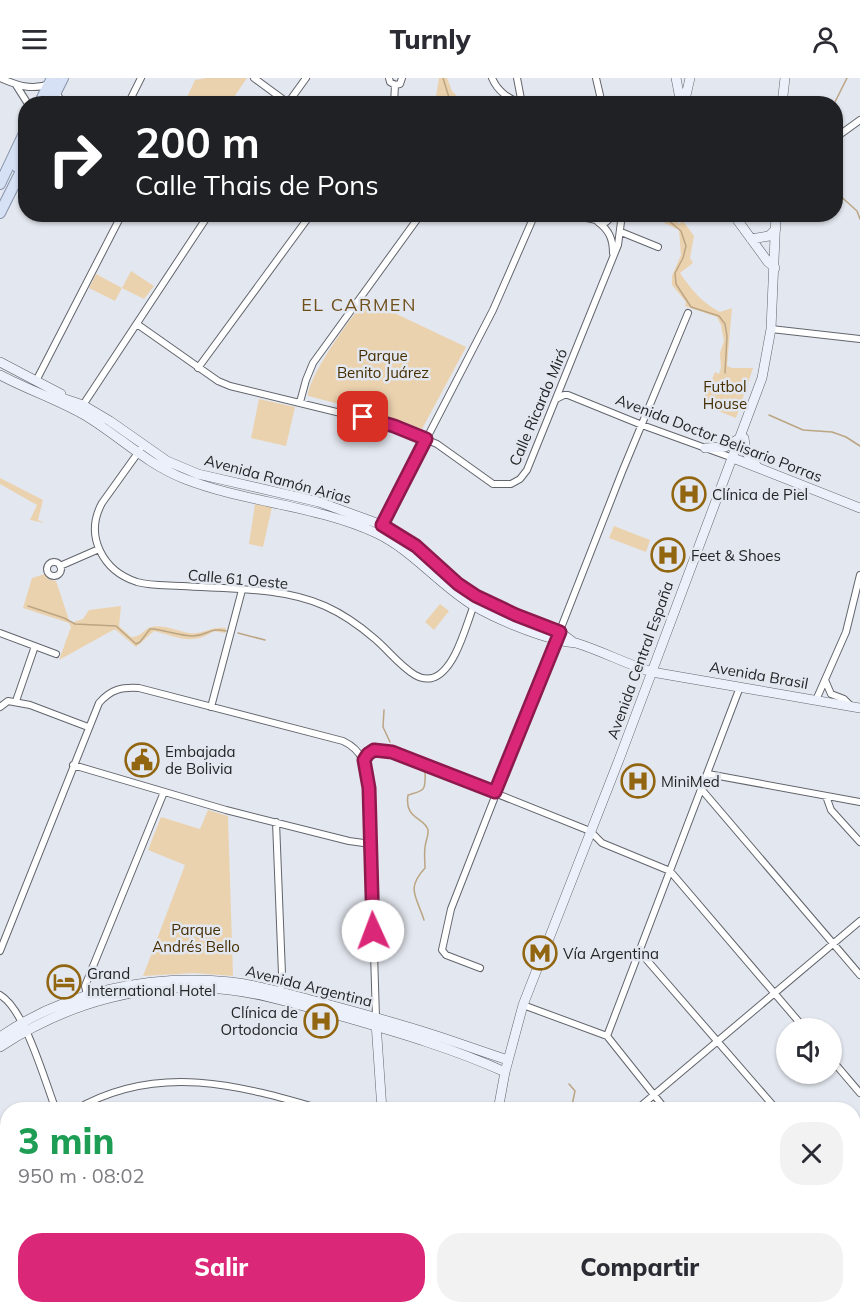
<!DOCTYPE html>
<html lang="es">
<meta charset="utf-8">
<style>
:root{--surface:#fff;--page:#f2f2f3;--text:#2b2b33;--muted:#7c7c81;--accent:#db2777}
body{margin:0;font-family:Mulish,sans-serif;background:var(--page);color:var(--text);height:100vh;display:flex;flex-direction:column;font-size:22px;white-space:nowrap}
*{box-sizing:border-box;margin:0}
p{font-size:20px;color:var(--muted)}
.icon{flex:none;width:33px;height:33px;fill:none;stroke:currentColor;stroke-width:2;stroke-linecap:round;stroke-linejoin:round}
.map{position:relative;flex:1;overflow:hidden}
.details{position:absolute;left:0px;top:1024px;width:861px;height:212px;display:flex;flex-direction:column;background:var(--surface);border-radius:24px 24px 0 0;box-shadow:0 2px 4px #0004}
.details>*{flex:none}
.banner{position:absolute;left:18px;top:18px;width:825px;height:126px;border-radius:24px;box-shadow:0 2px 4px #0004;background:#202124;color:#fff;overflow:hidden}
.tools{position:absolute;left:776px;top:940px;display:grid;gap:12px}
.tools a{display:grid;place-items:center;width:66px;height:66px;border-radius:50%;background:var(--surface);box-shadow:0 2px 4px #0004;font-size:30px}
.pin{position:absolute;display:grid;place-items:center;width:51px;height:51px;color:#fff;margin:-26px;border-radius:12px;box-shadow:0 3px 9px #0006}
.me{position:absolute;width:66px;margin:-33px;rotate:358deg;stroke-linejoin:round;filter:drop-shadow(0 0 4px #0008)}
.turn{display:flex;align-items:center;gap:21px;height:126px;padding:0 18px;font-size:27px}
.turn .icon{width:78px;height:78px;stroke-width:2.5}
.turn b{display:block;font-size:42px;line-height:51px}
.round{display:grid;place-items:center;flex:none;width:63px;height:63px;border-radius:24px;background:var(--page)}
.headline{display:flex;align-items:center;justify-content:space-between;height:102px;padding:0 18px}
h1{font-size:36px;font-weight:800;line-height:45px;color:#1e9e55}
.primary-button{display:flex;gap:12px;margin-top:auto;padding:12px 18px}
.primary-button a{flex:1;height:69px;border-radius:24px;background:var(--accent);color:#fff;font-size:24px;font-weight:800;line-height:69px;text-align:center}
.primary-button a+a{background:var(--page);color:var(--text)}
header{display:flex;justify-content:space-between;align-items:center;height:78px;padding:0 18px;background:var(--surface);font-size:27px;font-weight:800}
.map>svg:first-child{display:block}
.green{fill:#ebd2af}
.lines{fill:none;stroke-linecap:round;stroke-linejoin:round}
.stream{stroke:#bca583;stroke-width:1.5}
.street-casing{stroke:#62656c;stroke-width:8}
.secondary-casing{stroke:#62656c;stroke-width:10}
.primary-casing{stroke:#8693a9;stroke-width:12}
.street{stroke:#fff;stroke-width:6}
.secondary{stroke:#ebf0fa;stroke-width:9}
.primary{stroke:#d6e1f5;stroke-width:10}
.route-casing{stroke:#8e194d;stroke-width:15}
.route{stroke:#db2777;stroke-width:10}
.labels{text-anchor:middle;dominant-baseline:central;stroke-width:5;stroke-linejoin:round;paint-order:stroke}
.park-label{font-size:15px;fill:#462e00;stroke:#e3e7ef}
.street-label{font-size:15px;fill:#242628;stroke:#e3e7ef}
.poi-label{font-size:15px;fill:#242628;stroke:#e3e7ef;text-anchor:start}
.quarter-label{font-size:18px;letter-spacing:1.5px;fill:#6f4f1a;stroke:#e3e7ef}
</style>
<header><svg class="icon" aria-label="menu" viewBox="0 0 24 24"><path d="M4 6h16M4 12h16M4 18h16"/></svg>Turnly<svg class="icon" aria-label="person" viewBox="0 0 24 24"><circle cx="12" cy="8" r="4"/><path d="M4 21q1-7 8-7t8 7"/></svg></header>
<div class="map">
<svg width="860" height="1235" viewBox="0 0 860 1235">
<rect width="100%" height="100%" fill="#e3e7ef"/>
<path class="green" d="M206,0H247L230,25H192L183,22L188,17L195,2Z
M439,0H447L452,13L464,25H441L436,18Z
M653,137H672L679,146L683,143L694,158L690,180L693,185L680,195C691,211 702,225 720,234L732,230L727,288L732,290H753L736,340L701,326L715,294L719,296L721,290L720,275L724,263L721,247L717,239L685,228L686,224L672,207V198L681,177L679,152L652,139Z
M131,193L154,208L144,221L122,210L115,223L89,210L96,196L122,210Z
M367,222L466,269L422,351L390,339L308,318C308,299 352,236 367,222Z
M259,321L295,329L286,368L251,360Z
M0,400L43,422L38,442L45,445L30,442L37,427L0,406Z
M255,426L272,429L263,469L249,466Z
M614,448L650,462L646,474L609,460Z
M45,496L48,501L56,503L70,545L83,541L89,532L121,528L119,548L131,559C144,558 142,552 151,549C162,546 178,553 189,555C202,557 212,548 226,550L225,555L214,553C192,568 178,559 154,553L136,569L116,552H113L59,582L71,549L69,545L23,530L32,500Z
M440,526L449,533L434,552L425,544Z
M208,732L228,738L233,898L194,895L143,898L185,787L148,772L161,739L200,751Z"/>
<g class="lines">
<path class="stream" d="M443,0L451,26
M834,26L847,0
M836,114L857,133L860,141
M661,136L681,153L686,168L683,180L675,195L676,206L691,229L719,238L725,246L727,258L725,295
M769,337L803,352L832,354L846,359L860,368
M28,528L64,540L75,546L116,548L136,566L140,564L150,551H154C166,553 181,558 193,558C208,558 208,549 226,553
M238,555L265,562
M384,632L383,649L390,664
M424,842C416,817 406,811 425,790C425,783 424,776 425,770C425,764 429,757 428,752C425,739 404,742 408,717C424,713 426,713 425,694
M569,1006L575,1013L571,1032"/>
<g class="street-casing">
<path id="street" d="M0,0C16,7 32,13 49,6
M254,0L288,25L306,0
M389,0L390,4L395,7L400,6L402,0
M492,0C498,14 508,20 522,26
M517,0L522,26
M596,0L602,26
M16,7L28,26
M56,14L63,26
M128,26L141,0
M394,26L395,7
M842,55L860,42
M567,136L606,144L615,136
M598,144C609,152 613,161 613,175
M621,154L658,169
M137,246L218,303L230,308L394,348L437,366L493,406H511L520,401L527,392L618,167L622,136
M771,251L860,261
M198,290L311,136
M36,303L122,136
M556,321L564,317H568L642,347L733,380
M300,324L306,302L313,285L421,136
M83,327L209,136
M140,372L102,425C84,458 103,493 137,504C151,508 168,507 182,508C229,511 282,509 325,528C343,536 360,548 375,561C388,572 400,588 415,597C420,600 427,601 432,600C455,594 466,547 474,527
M382,447L493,232L535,136
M47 491a7 7 0 1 1 14 0a7 7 0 1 1-14 0Z
M60,488L99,471
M0,555L56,576
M825,602L831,616L844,621L851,628
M816,622L846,554L860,497
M16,623L35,568
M0,629L8,623L30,627L88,649
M211,629L242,512
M365,682C371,671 380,671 392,674L590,753L602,765L670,793L805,951
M73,687L226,732L349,763L371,766
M708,696L860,724
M702,712L860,897
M826,718L831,732L860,764
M276,744L282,896L280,916
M0,873L99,625C111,611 122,609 139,610L343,663C364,673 366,688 369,710L376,940
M639,873L777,1032
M480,890L446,877L442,872L451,831L622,394L688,235
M0,917C25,931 45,1004 56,1032
M87,917L85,908L164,714
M523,927L607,958L666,1032
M607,958L740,609
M831,981L860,1015
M75,1032C157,984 240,1007 324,1032
M636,1032L860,843
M854,1065L860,1060
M0,1087L8,1081
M854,1123L860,1131
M0,1204L8,1191
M493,1228L504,1235
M607,1228L613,1235
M721,1228L726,1235
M827,1228L832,1235
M187,1235L190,1228
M652,1235L659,1228"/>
</g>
<g class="secondary-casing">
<path id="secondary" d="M676,0L681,26
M684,26L690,0
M782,26L785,0
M733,136L768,184L775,190
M751,161L769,158L776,151
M0,284L61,316
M0,297C28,312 59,322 86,338C119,358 148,387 185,401C247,425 315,427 376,455C414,473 439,507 474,528C496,541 533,556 558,562C564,564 570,564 576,565C602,573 626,586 652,594L860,630
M53,317L83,327L110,343L167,383L198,396L319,424L382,447L415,468L458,505L476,518L516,537L560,554L573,564
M744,360L746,374L756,387
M705,370L725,369L740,360
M733,380L860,430
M376,945L382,1032
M0,959C66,913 151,896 231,904C258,907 285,915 311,922C352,933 394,944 434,957C459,965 483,974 508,982
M0,969C68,924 148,902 230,912C267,916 304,929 341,938C396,954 452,970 505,994
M498,1032L505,994L523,927L620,679L762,300L771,251L776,136
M91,1235L94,1228
M371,1235L375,1228"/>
</g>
<g class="primary-casing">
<path id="primary" d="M39,26L52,0
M50,26L63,0
M17,89L26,73
M0,106L26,51
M0,135L26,83"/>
</g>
<use href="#street" class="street"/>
<use href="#secondary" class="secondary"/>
<use href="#primary" class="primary"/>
</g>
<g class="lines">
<g class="route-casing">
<path id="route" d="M363,339L394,348L426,361L382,447L416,468L458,506L476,518L516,537L560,554L495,714L392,674L374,672L368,676L364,682L369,710L373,853"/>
</g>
<use href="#route" class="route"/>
</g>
<defs>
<g id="hospital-ring" transform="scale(1.725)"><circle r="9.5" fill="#e3e7ef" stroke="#926510" stroke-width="1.5"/><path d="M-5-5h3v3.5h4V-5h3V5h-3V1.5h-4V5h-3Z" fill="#926510"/></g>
<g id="civic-ring" transform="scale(1.725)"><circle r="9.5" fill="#e3e7ef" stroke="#926510" stroke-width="1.5"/><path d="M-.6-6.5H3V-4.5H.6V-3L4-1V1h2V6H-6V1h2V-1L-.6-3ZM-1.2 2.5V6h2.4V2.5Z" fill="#926510"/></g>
<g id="metro-ring" transform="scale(1.725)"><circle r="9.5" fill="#e3e7ef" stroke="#926510" stroke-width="1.5"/><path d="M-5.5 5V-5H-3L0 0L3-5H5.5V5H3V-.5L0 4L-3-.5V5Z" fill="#926510"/></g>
<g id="hotel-ring" transform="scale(1.725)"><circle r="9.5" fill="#e3e7ef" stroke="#926510" stroke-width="1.5"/><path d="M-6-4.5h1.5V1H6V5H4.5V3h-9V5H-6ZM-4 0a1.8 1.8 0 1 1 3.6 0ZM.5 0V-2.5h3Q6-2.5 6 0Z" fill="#926510"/></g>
</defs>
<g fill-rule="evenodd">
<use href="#hospital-ring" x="689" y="416"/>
<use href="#hospital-ring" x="668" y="477"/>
<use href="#civic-ring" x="142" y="682"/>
<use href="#hospital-ring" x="638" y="703"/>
<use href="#metro-ring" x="540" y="875"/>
<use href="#hotel-ring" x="64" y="904"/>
<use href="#hospital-ring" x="321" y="943"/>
</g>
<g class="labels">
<g class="park-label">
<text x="383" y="277">Parque<tspan x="383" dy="17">Benito Juárez</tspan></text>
<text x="725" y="308">Futbol<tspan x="725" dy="17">House</tspan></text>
<text x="196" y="851">Parque<tspan x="196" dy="17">Andrés Bello</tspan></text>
</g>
<g class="street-label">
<text transform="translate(538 329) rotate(-67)">Calle Ricardo Miró</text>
<text transform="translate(719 360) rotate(21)">Avenida Doctor Belisario Porras</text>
<text transform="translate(278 401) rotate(15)">Avenida Ramón Arias</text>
<text transform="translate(238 501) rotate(5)">Calle 61 Oeste</text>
<text transform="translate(640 582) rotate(-70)">Avenida Central España</text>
<text transform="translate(759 597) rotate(10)">Avenida Brasil</text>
<text transform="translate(309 908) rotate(14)">Avenida Argentina</text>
</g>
<g class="poi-label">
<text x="712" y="416">Clínica de Piel</text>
<text x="691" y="477">Feet &amp; Shoes</text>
<text x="165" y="673">Embajada<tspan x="165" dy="17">de Bolivia</tspan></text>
<text x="661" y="703">MiniMed</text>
<text x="563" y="875">Vía Argentina</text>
<text x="87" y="895">Grand<tspan x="87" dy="17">International Hotel</tspan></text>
<text x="298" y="934" text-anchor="end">Clínica de<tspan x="298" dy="17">Ortodoncia</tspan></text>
</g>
<g class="quarter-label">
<text x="359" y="226">EL CARMEN</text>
</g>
</g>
</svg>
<div class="tools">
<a><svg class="icon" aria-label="sound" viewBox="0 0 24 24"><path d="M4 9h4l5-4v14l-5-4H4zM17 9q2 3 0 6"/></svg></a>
</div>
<div class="pin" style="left:363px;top:339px;background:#d93025"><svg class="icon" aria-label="arrive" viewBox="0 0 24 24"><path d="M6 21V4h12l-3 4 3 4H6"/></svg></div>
<svg class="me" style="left:373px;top:853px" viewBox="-20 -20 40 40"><circle r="19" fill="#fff"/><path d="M0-13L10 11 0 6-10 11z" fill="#db2777"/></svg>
<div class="banner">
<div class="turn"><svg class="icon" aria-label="right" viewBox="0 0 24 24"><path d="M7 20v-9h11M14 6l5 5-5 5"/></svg><div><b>200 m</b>Calle Thais de Pons</div></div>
</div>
<section class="details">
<div class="headline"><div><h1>3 min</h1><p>950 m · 08:02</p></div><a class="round"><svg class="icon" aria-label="close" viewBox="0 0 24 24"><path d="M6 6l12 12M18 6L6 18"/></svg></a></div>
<div class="primary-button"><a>Salir</a><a>Compartir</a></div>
</section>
</div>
